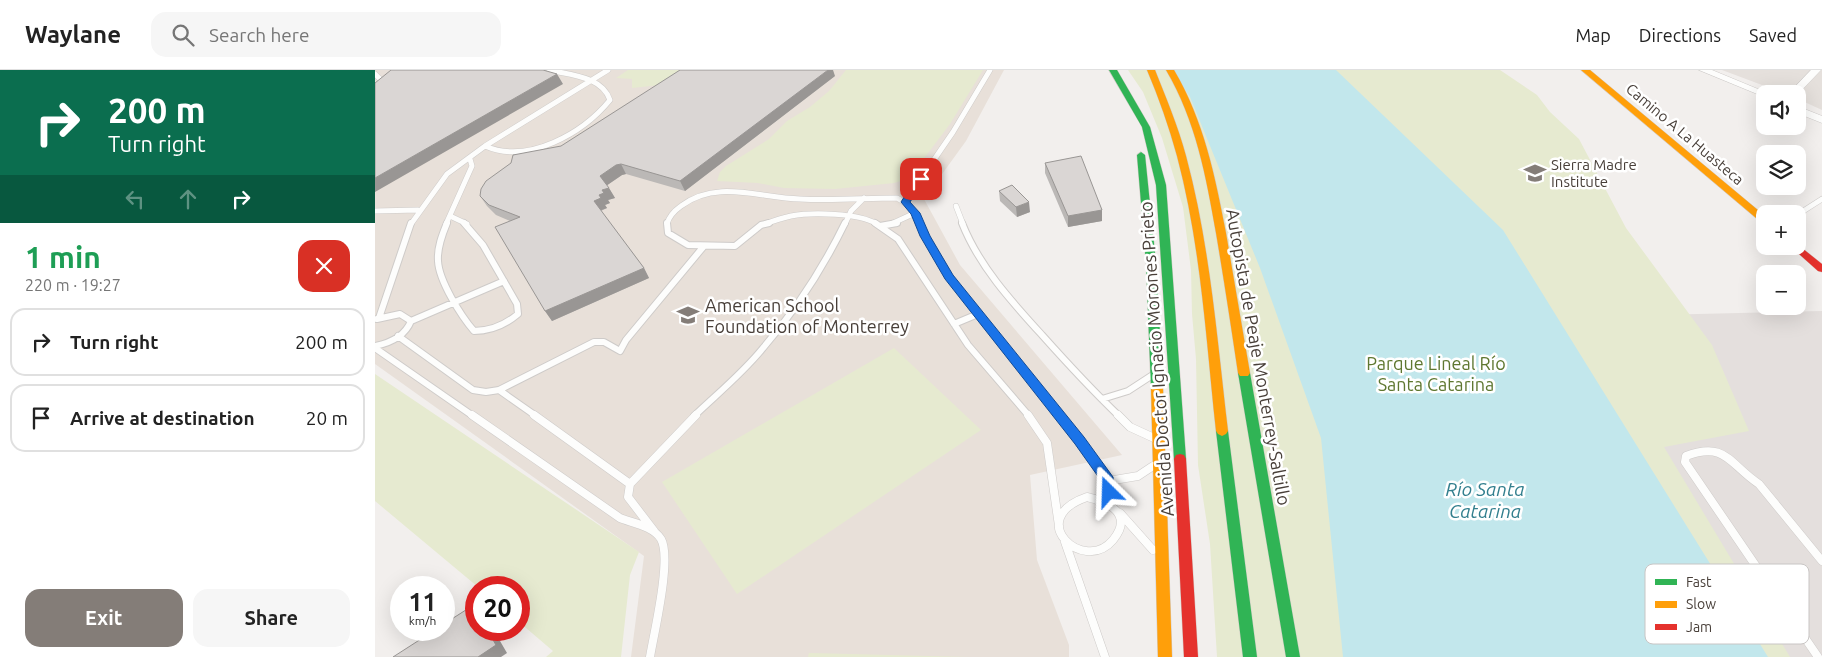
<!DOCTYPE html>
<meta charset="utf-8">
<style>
:root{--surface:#fff;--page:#f6f6f6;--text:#222;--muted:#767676;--line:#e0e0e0;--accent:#847d78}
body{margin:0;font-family:Ubuntu,sans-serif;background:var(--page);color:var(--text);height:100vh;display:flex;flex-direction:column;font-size:19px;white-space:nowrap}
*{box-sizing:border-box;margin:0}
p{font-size:16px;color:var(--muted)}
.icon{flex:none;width:28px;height:28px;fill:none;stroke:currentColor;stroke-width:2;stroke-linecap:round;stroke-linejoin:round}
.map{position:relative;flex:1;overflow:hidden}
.sheet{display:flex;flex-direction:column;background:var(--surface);width:375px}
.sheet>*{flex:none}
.guide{background:#0b6e4f;color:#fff;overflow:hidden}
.fabs{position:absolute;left:1381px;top:15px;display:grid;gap:10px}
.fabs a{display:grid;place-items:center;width:50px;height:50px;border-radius:10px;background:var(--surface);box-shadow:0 5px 20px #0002;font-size:25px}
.speed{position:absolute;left:15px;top:506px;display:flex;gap:10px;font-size:25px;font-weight:700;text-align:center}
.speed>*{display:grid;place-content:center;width:65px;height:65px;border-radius:50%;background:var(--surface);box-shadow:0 5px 20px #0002;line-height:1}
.speed small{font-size:12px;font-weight:400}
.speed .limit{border:8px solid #d22;background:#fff;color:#111}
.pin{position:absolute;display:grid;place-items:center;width:42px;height:42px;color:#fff;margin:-21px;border-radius:10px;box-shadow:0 2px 8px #0006}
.me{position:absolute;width:55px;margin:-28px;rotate:338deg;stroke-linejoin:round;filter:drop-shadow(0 0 4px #0008)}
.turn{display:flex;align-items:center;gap:18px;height:105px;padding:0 25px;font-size:22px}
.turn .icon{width:65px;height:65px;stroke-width:2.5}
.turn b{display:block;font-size:35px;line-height:42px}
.lanes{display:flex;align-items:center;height:48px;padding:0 25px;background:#0003;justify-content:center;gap:25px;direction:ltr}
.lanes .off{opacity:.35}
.round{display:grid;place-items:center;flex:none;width:52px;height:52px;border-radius:15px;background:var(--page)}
.head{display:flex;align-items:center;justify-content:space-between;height:85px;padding:0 25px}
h1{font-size:30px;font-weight:700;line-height:38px;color:#1e9e55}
.button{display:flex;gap:10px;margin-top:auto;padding:10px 25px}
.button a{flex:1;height:58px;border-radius:15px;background:var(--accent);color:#fff;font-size:20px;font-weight:700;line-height:58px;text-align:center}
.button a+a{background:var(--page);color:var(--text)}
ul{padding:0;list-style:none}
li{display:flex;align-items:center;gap:15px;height:68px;margin:0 10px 8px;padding:0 15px;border:2px solid var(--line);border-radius:15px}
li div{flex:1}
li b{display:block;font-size:19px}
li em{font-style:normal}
header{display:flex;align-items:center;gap:30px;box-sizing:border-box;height:70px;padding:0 25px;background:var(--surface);border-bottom:1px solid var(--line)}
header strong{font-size:24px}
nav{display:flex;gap:28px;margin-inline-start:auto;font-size:18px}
.search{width:350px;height:45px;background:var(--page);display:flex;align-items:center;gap:12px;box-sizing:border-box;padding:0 18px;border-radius:15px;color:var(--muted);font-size:19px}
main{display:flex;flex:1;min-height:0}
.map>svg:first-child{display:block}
.residential{fill:#e5e0dc}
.industrial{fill:#e4dfdd}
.education{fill:#e8e0d9}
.green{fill:#e6ead0}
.water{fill:#c2e7ec}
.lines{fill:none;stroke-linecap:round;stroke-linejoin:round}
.lane-far2-casing{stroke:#cecbc9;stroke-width:6}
.lane-far1-casing{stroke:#cecbc9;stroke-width:8}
.lane-casing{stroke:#cecbc9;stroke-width:9}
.street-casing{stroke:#cecbc9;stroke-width:1}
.fast-casing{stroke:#d2cbc6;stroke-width:1}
.slow-casing{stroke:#d2cbc6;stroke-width:1}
.jam-casing{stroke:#d2cbc6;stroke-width:1}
.lane-far2{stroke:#fdfdfc;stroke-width:5}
.lane-far1{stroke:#fdfdfc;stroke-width:6}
.lane{stroke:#fdfdfc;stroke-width:8}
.street{fill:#fdfdfc;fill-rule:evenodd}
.fast{fill:#30b455;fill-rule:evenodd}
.slow{fill:#ff9f0a;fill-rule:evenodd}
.jam{fill:#e5322d;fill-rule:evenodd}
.wall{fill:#bbb8b6}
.shaded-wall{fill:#999694}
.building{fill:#dad6d4;stroke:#999694}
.route{fill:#1a73e8;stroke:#114b97}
.labels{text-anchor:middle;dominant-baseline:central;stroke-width:5;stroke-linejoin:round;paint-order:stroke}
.far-street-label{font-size:15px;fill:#483f39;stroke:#fff}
.far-poi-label{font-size:15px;fill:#483f39;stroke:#fff;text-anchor:start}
.poi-label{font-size:18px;fill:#483f39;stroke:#fff;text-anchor:start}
.street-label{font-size:18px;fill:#483f39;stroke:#fff}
.park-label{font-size:18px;fill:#5e7730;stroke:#fff}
.water-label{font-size:19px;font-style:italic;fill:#327f8e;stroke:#fff}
.key{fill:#fff;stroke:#c8c5c4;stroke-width:1}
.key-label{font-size:14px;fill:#483f39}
</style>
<header>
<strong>Waylane</strong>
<div class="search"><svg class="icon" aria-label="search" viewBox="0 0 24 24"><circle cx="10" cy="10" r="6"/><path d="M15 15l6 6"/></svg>Search here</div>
<nav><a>Map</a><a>Directions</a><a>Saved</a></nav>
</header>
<main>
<section class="sheet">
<div class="guide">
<div class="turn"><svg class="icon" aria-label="right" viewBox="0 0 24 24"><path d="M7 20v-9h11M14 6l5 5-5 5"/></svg><div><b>200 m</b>Turn right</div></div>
<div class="lanes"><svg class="icon off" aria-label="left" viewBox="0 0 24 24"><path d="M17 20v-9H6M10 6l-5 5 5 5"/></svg><svg class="icon off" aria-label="ahead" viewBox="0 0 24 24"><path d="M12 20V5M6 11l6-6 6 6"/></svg><svg class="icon" aria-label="right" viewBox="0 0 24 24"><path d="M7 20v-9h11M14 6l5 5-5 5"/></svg></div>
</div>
<div class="head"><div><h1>1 min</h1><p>220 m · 19:27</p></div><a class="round" style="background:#d93025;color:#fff"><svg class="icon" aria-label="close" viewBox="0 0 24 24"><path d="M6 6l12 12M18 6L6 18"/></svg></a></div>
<ul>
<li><svg class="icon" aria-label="right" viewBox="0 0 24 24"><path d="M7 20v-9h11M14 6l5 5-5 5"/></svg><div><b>Turn right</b></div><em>200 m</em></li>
<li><svg class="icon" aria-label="arrive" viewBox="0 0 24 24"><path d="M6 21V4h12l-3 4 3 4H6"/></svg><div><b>Arrive at destination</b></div><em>20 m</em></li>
</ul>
<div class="button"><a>Exit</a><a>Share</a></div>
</section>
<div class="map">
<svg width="1447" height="587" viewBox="0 0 1447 587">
<rect width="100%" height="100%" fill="#f2efed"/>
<path class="residential" d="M1347,0H1447V40L1423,29L1422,24H1411Z"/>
<path class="industrial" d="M1447,241V587H1395L1199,247Z"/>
<path class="education" d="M0,0H629L591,71L549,129L585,195L747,385L655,405L662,490L694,575V587H256L269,486L0,294Z"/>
<path class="green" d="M253,0H305L304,13L257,18V9L241,8Z
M471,0H608L575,54L538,103L529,110L519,113L460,119L409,118L383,113L342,111L345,102L351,96L394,69L412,51L435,37L454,21Z
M753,0H1125L1162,25L1175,42L1204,69L1251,158L1337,275L1374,361L1289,377L1415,587H842L835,474L823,395L821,289L817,244L816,200L808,137L787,68L768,22Z
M519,278L606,360L362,524L287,412Z
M0,304L264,482L255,505L246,587H171L178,581L144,552V518L103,517L0,431Z
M434,583L594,587H433Z"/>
<path class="water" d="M797,0H961L1128,160L1393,587H968L946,368L885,198L815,27Z"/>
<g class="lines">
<g class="lane-far2-casing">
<path id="lane-far2" d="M0,4L8,12L0,23
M110,76C153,95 208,63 235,30C227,6 195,5 174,0
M530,132L578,62L615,0
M581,136L588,154
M0,141L43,140
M1422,145L1447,129
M75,146L92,154
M36,154L72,104L110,76L233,0
M71,154L97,96L95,89
M292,154C294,146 299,141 306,136C342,109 384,128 425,129C458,131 490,128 522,128L534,135L544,154
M390,154C398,151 407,148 416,146C437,142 484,143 502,154
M470,154L476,141L489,128
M516,154L540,143"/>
</g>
<g class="lane-far1-casing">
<path id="lane-far1" d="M72,153C67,165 62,178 63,191C64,211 86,246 99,261C116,261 130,255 143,244L142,234L108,175L89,153
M292,153L293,163L313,175L360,176L386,155L394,153
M500,153L523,169L593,275L654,346
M544,153L574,207L685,346
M587,153C604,196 636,231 667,265C692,293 717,320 744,346
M505,156L522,153
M4,248L36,153
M36,251L129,211
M579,254L603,244
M23,266L98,320L111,322L124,320L219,272H229L245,281L251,270L329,176
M0,276C15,273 30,266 36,251L25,244L2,249
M0,278L98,346
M124,320L161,346
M727,329L753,321L776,306
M319,346C342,324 368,303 388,278C421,240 448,198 470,153"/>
</g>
<g class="lane-casing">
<path id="lane" d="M97,345L245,448C257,453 278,456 286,469C297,488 279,563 275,587
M159,345L255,414
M653,345L672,373L684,456
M684,345L733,411L763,406L778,396
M743,345L755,357L779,368
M733,411L734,432
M712,427C734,432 759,444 738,470C709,505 648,449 712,427Z
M745,443L778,480
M279,461L253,427L255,414L321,345
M690,472L730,587
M1443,587L1310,392L1311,386C1351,371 1354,394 1384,414L1447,491"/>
</g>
<g class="street-casing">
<path id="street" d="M1324,0H1337L1395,24H1390V27L1387,26Z
M1436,0H1446L1422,25L1413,24Z
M1422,36L1447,46V53L1422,43Z"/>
</g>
<g class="fast-casing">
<path id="fast" d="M734,0H742L775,57L791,115L811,389L809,393L805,394L801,393L799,389L781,115L767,57Z
M766,82L770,85L781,193L788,318L786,321H778L776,318L771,193L762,85Z
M869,299L873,300L875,303L925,587H911L863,303L865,300Z
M847,356L851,358L853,361L882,587H868L841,361L843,358Z"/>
</g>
<g class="slow-casing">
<path id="slow" d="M772,0H780C791,28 803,56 811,86C835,175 842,269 853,361L851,364L847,366L843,364L841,361C831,269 826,176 802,86C794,57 784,28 772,0Z
M791,0H799C829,51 840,106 851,163C859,210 867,256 875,303L873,306H865L863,303C856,256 849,210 841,163C831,106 821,51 791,0Z
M1206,0H1215L1390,146V154L1387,153Z
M782,314L786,315L788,318L797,587H783L776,318L778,315Z"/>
</g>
<g class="jam-casing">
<path id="jam" d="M1422,174L1447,194V202L1443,201L1415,176H1422Z
M805,384L809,385L811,389L823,587H809L799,389L801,385Z"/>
</g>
<use href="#lane-far2" class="lane-far2"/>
<use href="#lane-far1" class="lane-far1"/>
<use href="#lane" class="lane"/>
<use href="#street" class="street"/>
<use href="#fast" class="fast"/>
<use href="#slow" class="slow"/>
<use href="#jam" class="jam"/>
</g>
<path class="wall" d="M460,6L310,121L251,104L247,105L232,115L240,128L233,130L235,133L230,135L232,138L226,141L269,198L274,208L177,251L170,241L135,151L121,145L112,136L105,126L186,76Z
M670,93L727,140V151L693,157L670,103Z
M624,121L655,142L642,147L625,131Z"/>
<path class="shaded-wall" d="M453,0H458L460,6L310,121L305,111Z
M182,4L188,14L0,122V108Z
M246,94L251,104L247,105L231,116L225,106L241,95Z
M234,118L240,128L233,130L235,133L230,135L232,138L224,141L219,131L227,120Z
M654,132L655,142L642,147L641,137Z
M727,140V151L693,157V146Z
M269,198L274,208L177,251L170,241Z
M120,560H129L133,567L125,571L132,583L126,587H103L114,563Z"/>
<path class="building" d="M16,0H168L182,4L0,108V13Z
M305,0H453L305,111L246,94L241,95L225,106L234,118L227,120L229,123L224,125L226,128L219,131L269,198L170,241L120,157L145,147L114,135L105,126L106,119L111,111L136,93L138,85L186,76Z
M706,86L727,140L693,146L670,93Z
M637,115L654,132L641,137L624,121Z
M97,536L101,542V560H120L114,563L121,575L103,587H18L60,560H69V554Z"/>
<path class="route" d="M542,107L550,109L535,132L545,143L555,166L578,205L709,367L738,407L740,422L738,426H729L727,412L700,374L570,209L545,166L536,144L526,132Z"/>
<defs>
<g id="school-bare" transform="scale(1.725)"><path d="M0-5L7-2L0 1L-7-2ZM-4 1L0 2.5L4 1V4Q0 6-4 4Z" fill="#847d78" stroke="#fff" stroke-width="2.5" paint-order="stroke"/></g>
</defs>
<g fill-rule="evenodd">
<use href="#school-bare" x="1160" y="103"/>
<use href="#school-bare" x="313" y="245"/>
</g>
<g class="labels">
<g class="far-street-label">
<text transform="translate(1310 64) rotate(40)">Camino A La Huasteca</text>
</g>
<g class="far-poi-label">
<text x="1176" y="94">Sierra Madre<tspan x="1176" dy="17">Institute</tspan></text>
</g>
<g class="poi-label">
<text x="330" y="235">American School<tspan x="330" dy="21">Foundation of Monterrey</tspan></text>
</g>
<g class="street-label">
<text transform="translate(884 287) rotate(80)">Autopista de Peaje Monterrey-Saltillo</text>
<text transform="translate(781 289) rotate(-94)">Avenida Doctor Ignacio Morones Prieto</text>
</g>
<g class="park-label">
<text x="1061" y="293">Parque Lineal Río<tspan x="1061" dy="21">Santa Catarina</tspan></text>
</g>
<g class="water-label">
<text x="1110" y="419">Río Santa<tspan x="1110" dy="22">Catarina</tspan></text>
</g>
</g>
<rect x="1270" y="494" width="164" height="80" rx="8" class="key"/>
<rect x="1280" y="509" width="22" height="6" fill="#30b455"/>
<rect x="1280" y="531" width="22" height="7" fill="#ff9f0a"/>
<rect x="1280" y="554" width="22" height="6" fill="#e5322d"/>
<g class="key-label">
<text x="1311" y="517">Fast</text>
<text x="1311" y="539">Slow</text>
<text x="1311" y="562">Jam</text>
</g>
</svg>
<div class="fabs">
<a><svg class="icon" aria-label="sound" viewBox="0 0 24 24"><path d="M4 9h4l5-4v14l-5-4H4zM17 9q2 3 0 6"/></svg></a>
<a><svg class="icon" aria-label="layers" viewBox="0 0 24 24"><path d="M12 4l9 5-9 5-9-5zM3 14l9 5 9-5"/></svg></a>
<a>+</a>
<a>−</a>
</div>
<div class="speed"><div>11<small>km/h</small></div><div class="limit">20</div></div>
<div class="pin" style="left:546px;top:109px;background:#d93025"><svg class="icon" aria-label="arrive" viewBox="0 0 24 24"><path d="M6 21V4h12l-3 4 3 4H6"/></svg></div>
<svg class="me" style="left:734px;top:422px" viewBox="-20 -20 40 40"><path d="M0-17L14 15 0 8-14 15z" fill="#1a73e8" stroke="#fff" stroke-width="4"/></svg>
</div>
</main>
